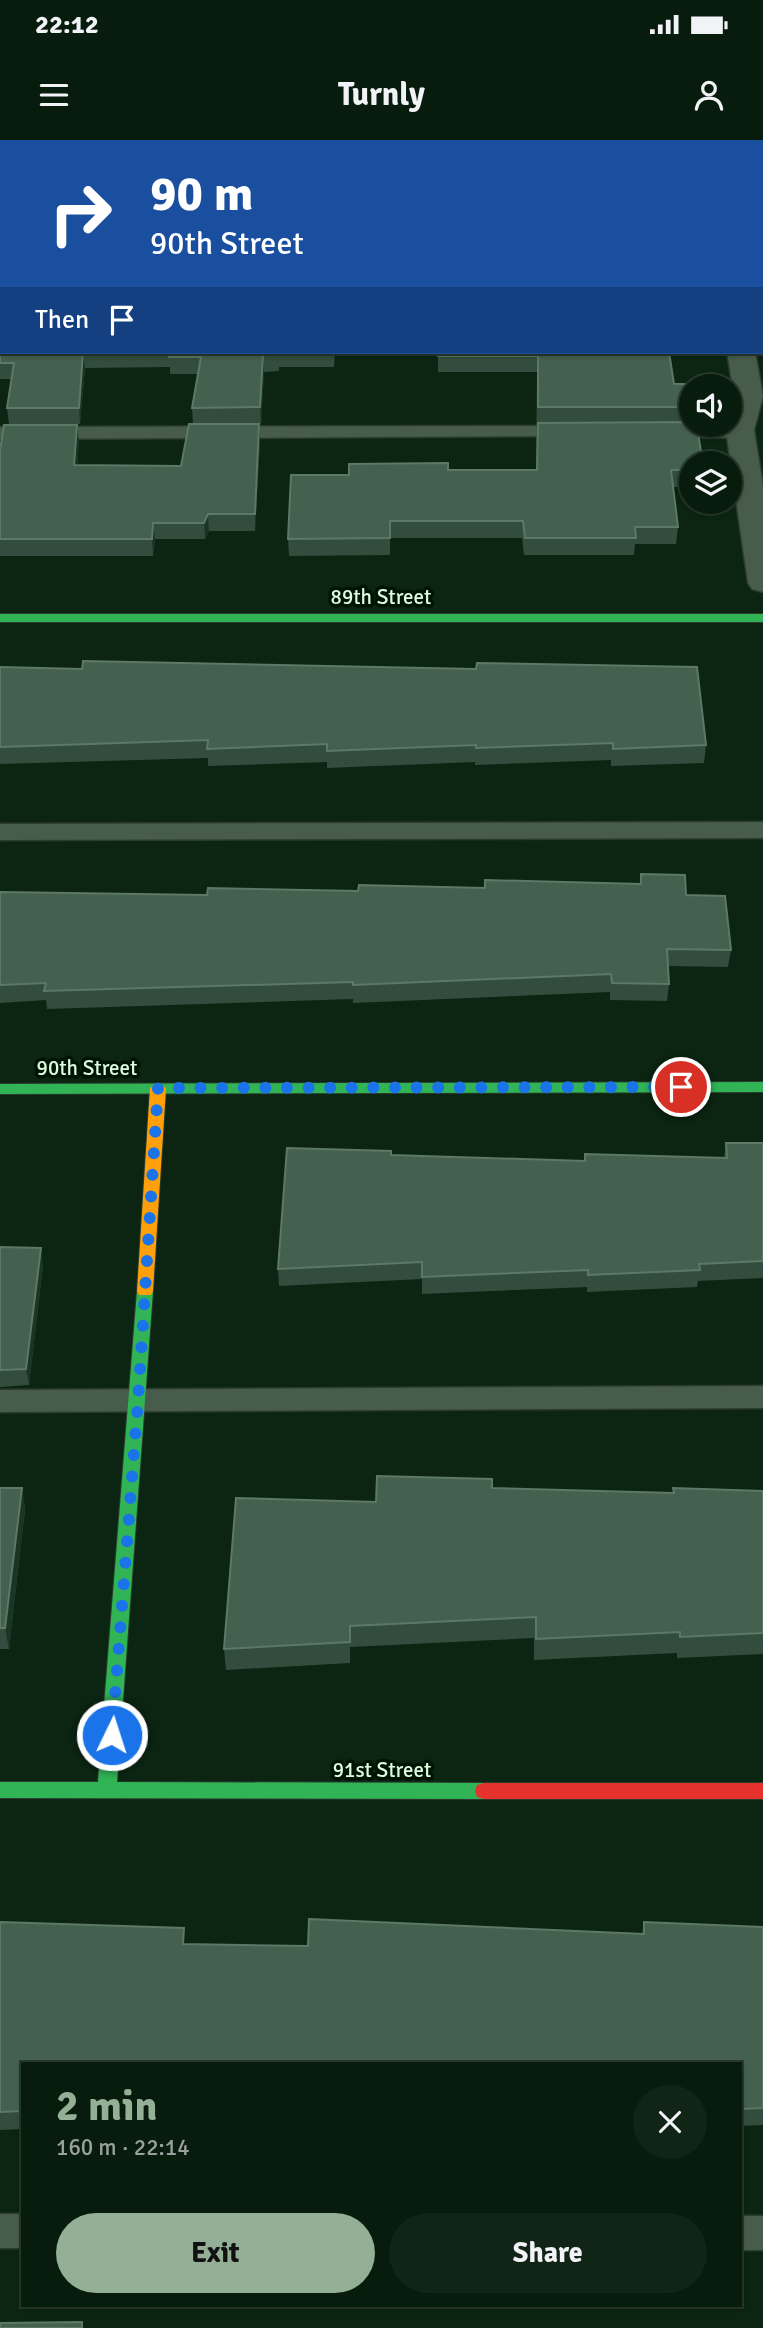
<!DOCTYPE html>
<meta charset="utf-8">
<style>
:root{--surface:#081c0e;--page:#112517;--text:#f1f3f6;--muted:#98a19e;--line:#293a2e;--accent:#93b097}
body{margin:0;font-family:Signika,sans-serif;background:var(--page);color:var(--text);height:100vh;display:flex;flex-direction:column;font-size:26px;white-space:nowrap}
*{box-sizing:border-box;margin:0}
p{font-size:23px;color:var(--muted)}
.icon{flex:none;width:38px;height:38px;fill:none;stroke:currentColor;stroke-width:2;stroke-linecap:round;stroke-linejoin:round}
.map{position:relative;flex:1;overflow:hidden}
.sheet{position:absolute;left:21px;top:1922px;width:721px;height:245px;display:flex;flex-direction:column;background:var(--surface);border-radius:0px;box-shadow:0 2px 5px #0004,0 0 0 2px var(--line)}
.sheet>*{flex:none}
.guide{position:absolute;left:0px;top:0px;width:763px;height:214px;box-shadow:0 2px 5px #0004,0 0 0 2px var(--line);background:#1a4fa0;color:#fff;overflow:hidden}
.tools{position:absolute;left:679px;top:234px;display:grid;gap:14px}
.tools a{display:grid;place-items:center;width:63px;height:63px;border-radius:50%;background:var(--surface);box-shadow:0 2px 5px #0004,0 0 0 2px var(--line);font-size:35px}
.pin{position:absolute;display:grid;place-items:center;width:60px;height:60px;color:#fff;margin:-30px;border:4px solid #fff;border-radius:50%;box-shadow:0 2px 7px #0007}
.me{position:absolute;width:77px;margin:-38px;rotate:4deg;stroke-linejoin:round;filter:drop-shadow(0 0 5px #0008)}
.turn{display:flex;align-items:center;gap:24px;height:147px;padding:0 35px;font-size:32px}
.turn .icon{width:91px;height:91px;stroke-width:2.5}
.turn b{display:block;font-size:49px;line-height:60px}
.then{display:flex;align-items:center;height:66px;padding:0 35px;background:#0003;gap:14px;font-size:26px}
.round{display:grid;place-items:center;flex:none;width:74px;height:74px;border-radius:37px;background:var(--page)}
.headline{display:flex;align-items:center;justify-content:space-between;height:119px;padding:0 35px}
h1{font-size:42px;font-weight:700;line-height:52px;color:var(--accent)}
.cta{display:flex;gap:14px;margin-top:auto;padding:14px 35px}
.cta a{flex:1;height:80px;border-radius:42px;background:var(--accent);color:#111;font-size:28px;font-weight:700;line-height:80px;text-align:center}
.cta a+a{background:var(--page);color:var(--text)}
.status{display:flex;justify-content:space-between;align-items:center;height:49px;padding:0 35px;background:var(--surface);direction:ltr}
.status svg{height:19px;fill:currentColor}
header{display:flex;justify-content:space-between;align-items:center;height:91px;padding:0 35px;background:var(--surface);font-size:32px;font-weight:700}
.map>svg:first-child{display:block}
.lines{fill:none;stroke-linecap:round;stroke-linejoin:round}
.lane-casing{stroke:#2b3c2e;stroke-width:3}
.street-casing{stroke:#2b3c2e;stroke-width:3}
.fast-casing{stroke:#2b3c2e;stroke-width:2}
.slow-casing{stroke:#2b3c2e;stroke-width:2}
.jam-casing{stroke:#2b3c2e;stroke-width:2}
.lane{fill:#475c4b;fill-rule:evenodd}
.street{fill:#475c4b;fill-rule:evenodd}
.fast{fill:#30b455;fill-rule:evenodd}
.slow{fill:#ff9f0a;fill-rule:evenodd}
.jam{fill:#e5322d;fill-rule:evenodd}
.wall{fill:#324d3e}
.shaded-wall{fill:#1b3525}
.building{fill:#44604f;stroke:#5c7866;stroke-width:2}
.route{stroke:#1a73e8;stroke-width:12;stroke-dasharray:0 21.6}
.labels{text-anchor:middle;dominant-baseline:central;stroke-width:7;stroke-linejoin:round;paint-order:stroke}
.street-label{font-size:21px;fill:#dcfbdf;stroke:#001403}
</style>
<div class="status"><b>22:12</b><svg viewBox="0 0 49 12"><path d="M0 12V9h3v3zM5 12V6h3v6zM10 12V3h3v9zM15 12V0h3v12zM26 1h20v11H26zM47 4h2v5h-2z"/></svg></div>
<header><svg class="icon" aria-label="menu" viewBox="0 0 24 24"><path d="M4 6h16M4 12h16M4 18h16"/></svg>Turnly<svg class="icon" aria-label="person" viewBox="0 0 24 24"><circle cx="12" cy="8" r="4"/><path d="M4 21q1-7 8-7t8 7"/></svg></header>
<div class="map">
<svg width="763" height="2188" viewBox="0 0 763 2188">
<rect width="100%" height="100%" fill="#0b2512"/>
<g class="lines">
<g class="lane-casing">
<path id="lane" d="M571,286L578,288L581,292L578,296L0,299V287Z
M662,286H741L751,292L741,298L655,296L652,292L655,288Z
M763,682V698L0,700V684Z
M763,1246V1268L0,1272V1250Z
M0,2074H23V2108H0Z
M740,2076H763V2110H740Z"/>
</g>
<g class="street-casing">
<path id="street" d="M695,0H721V2H695Z
M0,125H2V141H0Z
M727,212H755L763,256L754,290L763,346V452L752,449L748,443L726,290C737,267 732,240 727,212Z"/>
</g>
<g class="fast-casing">
<path id="fast" d="M0,474H763V482H0Z
M763,942V952L0,954V944Z
M145,1145L151,1147L153,1151L117,1642L484,1643L491,1645L493,1651L491,1657L484,1659L0,1658V1642H98L137,1151L139,1147Z"/>
</g>
<g class="slow-casing">
<path id="slow" d="M158,943L166,948L153,1151L151,1155H139L137,1151L150,948Z"/>
</g>
<g class="jam-casing">
<path id="jam" d="M484,1643H763V1659H484L477,1657L475,1651L477,1645Z"/>
</g>
<use href="#lane" class="lane"/>
<use href="#street" class="street"/>
<use href="#fast" class="fast"/>
<use href="#slow" class="slow"/>
<use href="#jam" class="jam"/>
</g>
<path class="wall" d="M0,168L2,212H335L334,227H279V231L264,232L261,284H259L260,301L255,391H209L205,399H155L153,416H0V310L79,301L77,325L181,326L193,284L192,268L198,234H170V227L85,228L80,284H9L7,268L12,239H0Z
M438,212H669L674,244L689,267L687,282L691,324V347H673L678,387L676,404H635L634,415H524L522,398H390V415L289,416L288,399L349,335L448,330H536L537,232H438Z
M0,527L706,605L704,623L611,626V620L475,625V622L327,628V622L208,626V618L0,624Z
M641,734L686,755L731,810L728,827L668,826L669,844L667,861L610,860V852L353,863V859L47,869L46,860L0,863V752L207,755L484,748L640,744Z
M726,1003H763V1138L698,1141L697,1147L587,1152V1147L422,1154V1139L279,1146L278,1129L391,1015L584,1021L585,1014L724,1018Z
M0,1107L43,1125L29,1245L0,1247Z
M0,1348H22L25,1370L9,1509H0Z
M492,1348L673,1353V1348L763,1351V1514L677,1518V1513L534,1520V1498L350,1507V1523L226,1530L224,1509L376,1362Z
M0,1782L186,1804L308,1806L642,1794L644,1782L763,1787V1985L740,1986V1923H23V1989L0,1990Z"/>
<path class="shaded-wall" d="M83,212L85,228L80,284L79,268Z
M263,215L264,232L261,284L260,267Z
M259,284L260,301L255,391V374Z
M77,285L79,301L76,342L74,325Z
M208,374L209,391L205,399L204,383Z
M153,383L155,399L153,416L152,399Z
M41,1108L43,1125L29,1245L26,1229Z
M22,1348L25,1370L9,1509L5,1488Z"/>
<path class="building" d="M114,0H194V2H114Z
M340,0H466V2H340Z
M553,0H624V2H554Z
M0,168H2V212H83L79,268H7L14,223H0Z
M170,212H278V215H263L260,267L192,268L201,217H169Z
M438,212H669L674,244H685L689,267H538V216H438Z
M691,282L693,287H697L703,324H691V330H671L678,387H635L636,398H525L523,381H390V398L288,399L291,335H349V324L448,323V330H537L538,283Z
M189,284H259L255,374H208L204,383H153L152,399H0V310L4,285H77L74,325L181,326Z
M83,521L476,529L477,523L697,527L706,605L613,609V603L476,608V605L327,611V604L207,609L208,600L0,607V527L82,529Z
M641,734L685,735L686,755L725,756L731,810L667,809L669,844L612,843L611,834L353,845V842L44,851L46,843L0,845V752L207,755L208,748L358,751L359,745L485,748V740L641,744Z
M726,1003H763V1121L699,1124L700,1130L588,1135V1130L422,1137V1122L278,1129L287,1008L391,1011V1015L585,1021V1014L727,1018Z
M0,1107L41,1108L26,1229L0,1230Z
M377,1336L492,1339V1348L674,1353L673,1348L763,1351V1493L680,1497V1492L536,1499V1477L350,1486V1502L224,1509L236,1358L376,1362Z
M0,1348H22L5,1488H0Z
M309,1779L644,1794V1782L763,1787V1968L740,1969V1923H23V1971L0,1972V1782L184,1788L183,1804L308,1806Z
M82,2182V2188H0V2183Z"/>
<g class="lines">
<path class="route" d="M112,1595L138,1261L158,948L681,947"/>
</g>
<g class="labels">
<g class="street-label">
<text x="381" y="457">89th Street</text>
<text x="87" y="928">90th Street</text>
<text x="382" y="1630">91st Street</text>
</g>
</g>
</svg>
<div class="tools">
<a><svg class="icon" aria-label="sound" viewBox="0 0 24 24"><path d="M4 9h4l5-4v14l-5-4H4zM17 9q2 3 0 6"/></svg></a>
<a><svg class="icon" aria-label="layers" viewBox="0 0 24 24"><path d="M12 4l9 5-9 5-9-5zM3 14l9 5 9-5"/></svg></a>
</div>
<div class="pin" style="left:681px;top:947px;background:#d93025"><svg class="icon" aria-label="arrive" viewBox="0 0 24 24"><path d="M6 21V4h12l-3 4 3 4H6"/></svg></div>
<svg class="me" style="left:112px;top:1595px" viewBox="-20 -20 40 40"><circle r="17" fill="#1a73e8" stroke="#fff" stroke-width="3"/><path d="M0-11L8 9 0 5-8 9z" fill="#fff"/></svg>
<div class="guide">
<div class="turn"><svg class="icon" aria-label="right" viewBox="0 0 24 24"><path d="M7 20v-9h11M14 6l5 5-5 5"/></svg><div><b>90 m</b>90th Street</div></div>
<div class="then">Then<svg class="icon" aria-label="arrive" viewBox="0 0 24 24"><path d="M6 21V4h12l-3 4 3 4H6"/></svg></div>
</div>
<section class="sheet">
<div class="headline"><div><h1>2 min</h1><p>160 m · 22:14</p></div><a class="round"><svg class="icon" aria-label="close" viewBox="0 0 24 24"><path d="M6 6l12 12M18 6L6 18"/></svg></a></div>
<div class="cta"><a>Exit</a><a>Share</a></div>
</section>
</div>
